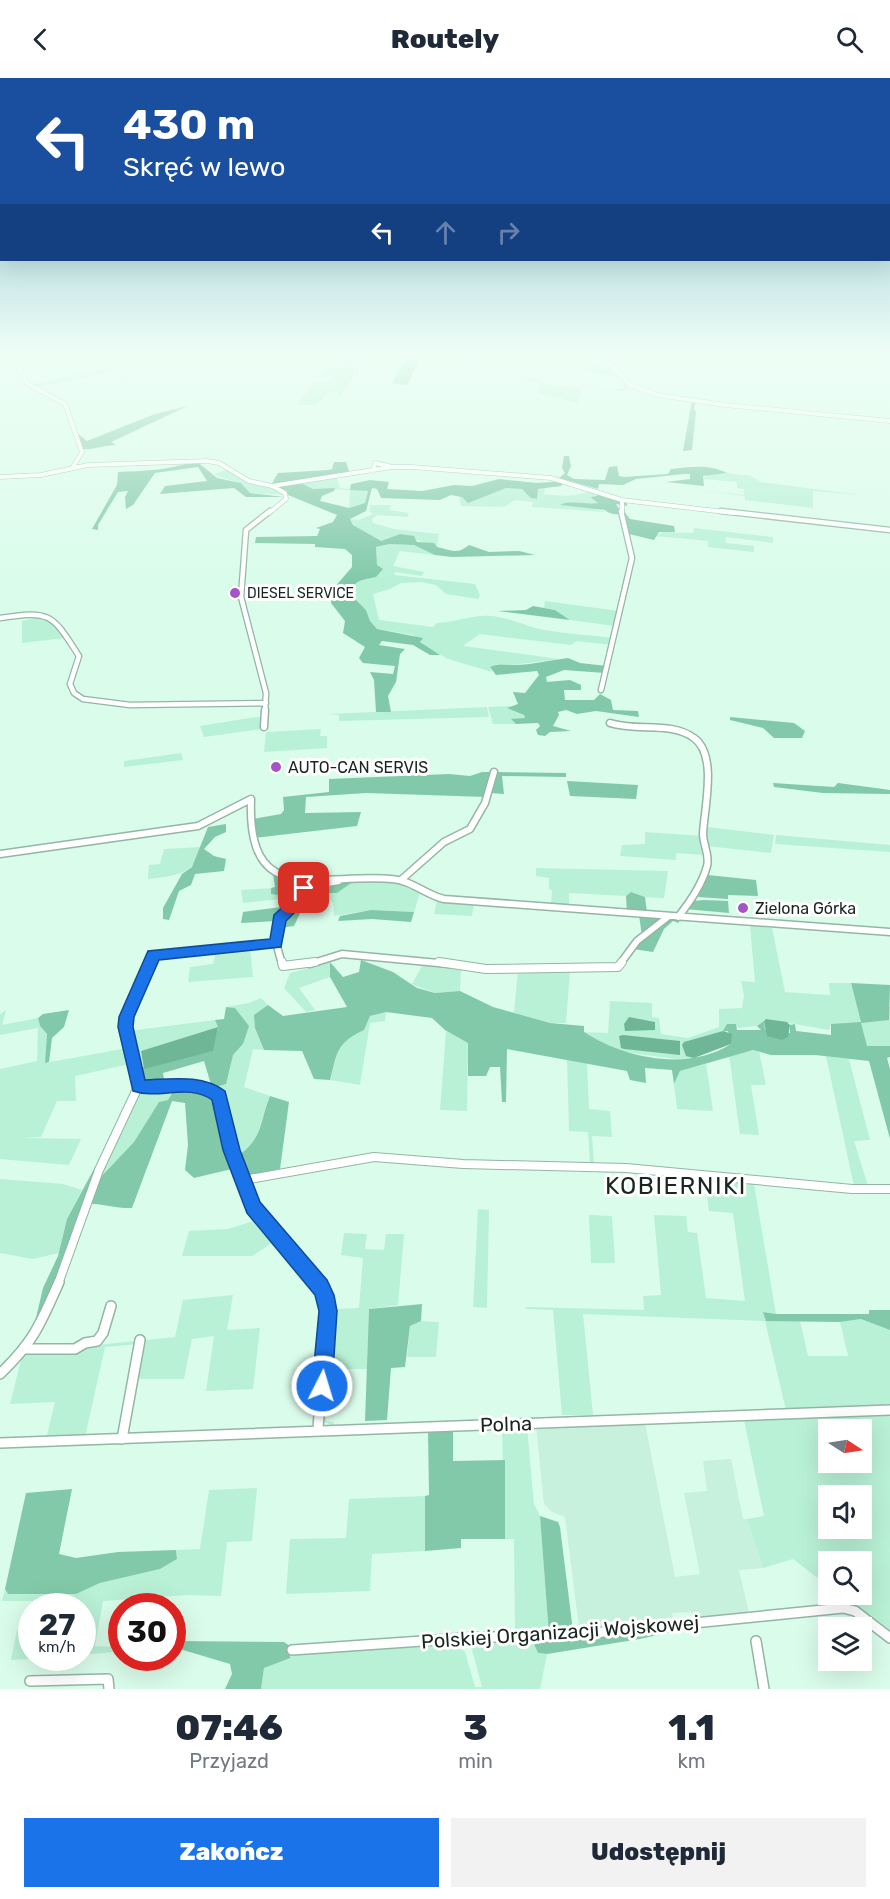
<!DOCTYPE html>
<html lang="pl">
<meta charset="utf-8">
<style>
:root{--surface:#fff;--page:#f2f2f3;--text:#1f2937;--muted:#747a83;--accent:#1a73e8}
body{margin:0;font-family:Rubik,sans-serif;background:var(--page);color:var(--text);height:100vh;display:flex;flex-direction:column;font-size:22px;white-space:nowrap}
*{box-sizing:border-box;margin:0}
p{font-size:20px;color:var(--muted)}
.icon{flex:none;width:33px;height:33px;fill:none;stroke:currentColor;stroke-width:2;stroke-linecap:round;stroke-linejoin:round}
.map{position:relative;height:1611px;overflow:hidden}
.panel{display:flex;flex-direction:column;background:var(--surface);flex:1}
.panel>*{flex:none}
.hud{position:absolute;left:0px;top:0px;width:891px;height:183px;box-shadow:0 6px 24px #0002;background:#1a4fa0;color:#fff;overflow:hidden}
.needle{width:39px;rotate:102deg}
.controls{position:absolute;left:818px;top:1341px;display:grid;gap:12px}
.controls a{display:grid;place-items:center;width:54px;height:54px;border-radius:0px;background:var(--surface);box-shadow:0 6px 24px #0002;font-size:30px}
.speed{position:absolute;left:18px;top:1515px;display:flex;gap:12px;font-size:30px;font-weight:700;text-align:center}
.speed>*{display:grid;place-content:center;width:78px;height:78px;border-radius:50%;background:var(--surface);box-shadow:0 6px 24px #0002;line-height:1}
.speed small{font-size:15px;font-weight:400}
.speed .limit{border:9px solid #d22;background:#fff;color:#111}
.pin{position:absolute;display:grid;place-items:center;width:51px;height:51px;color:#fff;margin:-26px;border-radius:12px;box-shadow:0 3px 9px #0006}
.me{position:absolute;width:66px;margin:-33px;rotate:5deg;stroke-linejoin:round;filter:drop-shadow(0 0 4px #0008)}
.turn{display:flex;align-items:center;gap:21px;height:126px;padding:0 24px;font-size:27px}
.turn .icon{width:78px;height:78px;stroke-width:2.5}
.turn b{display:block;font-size:42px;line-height:51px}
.lanes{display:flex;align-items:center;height:57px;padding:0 24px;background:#0003;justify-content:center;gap:30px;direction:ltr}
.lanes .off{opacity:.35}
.eta{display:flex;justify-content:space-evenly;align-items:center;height:102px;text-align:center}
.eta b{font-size:36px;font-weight:800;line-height:42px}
.cta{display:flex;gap:12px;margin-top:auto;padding:12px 24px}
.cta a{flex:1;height:69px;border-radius:0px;background:var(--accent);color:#fff;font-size:24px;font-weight:800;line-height:69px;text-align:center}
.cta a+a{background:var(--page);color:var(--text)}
header{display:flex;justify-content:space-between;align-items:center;height:78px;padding:0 24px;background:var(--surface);font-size:27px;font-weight:800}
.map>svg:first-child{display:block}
.built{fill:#c7f1dc}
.green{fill:#b9f1d6;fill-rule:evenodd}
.forest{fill:#82c9a9}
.water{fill:#6fb696}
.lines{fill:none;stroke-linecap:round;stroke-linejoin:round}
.minor-far4-casing{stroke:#95b5a5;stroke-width:5}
.minor-far3-casing{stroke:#95b5a5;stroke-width:7}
.minor-far2-casing{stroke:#95b5a5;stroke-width:9}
.minor-far1-casing{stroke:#95b5a5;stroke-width:10}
.minor-casing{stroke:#95b5a5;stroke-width:12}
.minor-far4{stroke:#fff;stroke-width:4}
.minor-far3{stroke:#fff;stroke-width:4.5}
.minor-far2{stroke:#fff;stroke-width:6}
.minor-far1{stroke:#fff;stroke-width:8}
.minor{stroke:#fff;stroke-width:9}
.route{fill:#1a73e8;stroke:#114b97;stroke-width:1.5}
.poi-dot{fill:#a355c7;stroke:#fff;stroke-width:2}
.labels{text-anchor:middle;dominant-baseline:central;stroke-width:6;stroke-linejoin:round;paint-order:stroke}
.far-poi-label{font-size:14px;fill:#192620;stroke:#fff;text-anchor:start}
.poi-label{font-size:16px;fill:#192620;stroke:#fff;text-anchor:start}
.near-street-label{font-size:20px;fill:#192620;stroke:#fff}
.near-quarter-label{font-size:24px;letter-spacing:1.5px;fill:#192620;stroke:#fff}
</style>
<header><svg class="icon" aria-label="back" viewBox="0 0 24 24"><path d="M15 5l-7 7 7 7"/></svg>Routely<svg class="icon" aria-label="search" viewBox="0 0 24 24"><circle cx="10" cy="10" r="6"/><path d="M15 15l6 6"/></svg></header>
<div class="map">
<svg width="890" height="1611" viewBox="0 0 890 1611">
<rect width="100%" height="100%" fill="#dafceb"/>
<path class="built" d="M645,1345L675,1499L700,1496L684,1415L707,1413L703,1383L731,1381L743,1441H747L763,1490L739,1492L749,1535L693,1540L691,1534L672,1535L673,1542L579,1550L565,1439L552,1434L544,1426L536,1348Z"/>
<path class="green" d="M97,277L139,314L114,293L36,310L31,307L109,289Z
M344,277H357L353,283L365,284L333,327L339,315L328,314L317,327H297L315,304H328L333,298L321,297L329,287L339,288L346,279Z
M418,277C485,280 556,322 623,310V303L620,300L591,294L585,289L589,290L591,286L588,284C603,287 624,290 627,310L623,313L582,312L577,325L538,315L541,303Z
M227,391C245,404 265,406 284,417L250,415L241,405L214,397Z
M727,395L751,398L761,404L861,417L813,413V430L745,422V418L696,412L744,417V411L737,410V404L703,401L707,397Z
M337,399L340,410L368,413L365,425L349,430L350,412L313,411L301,405Z
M506,410L522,411L536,421L537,412L545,410L544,416L567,418L595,413L597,417L590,419L598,425L585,426L567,423L606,434L532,429L533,424L515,422L504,429L461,428L459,418L479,420Z
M370,427H391L389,432L409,435L407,439L377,437L372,441L373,445L394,451L439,456L437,469L400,456L381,463C369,459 355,452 350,441L359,442L373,436L369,433Z
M694,450L773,459V465L726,459V465L754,468V474L708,469V463L655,458L664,454L693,455Z
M389,466L416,467L435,477L400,473L393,488L424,494L422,498L395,494L394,497L475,506L480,518L478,521L446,516L436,507L421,504L401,505L390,511L373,516L379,542L433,549L437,545C453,544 466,539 482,538C503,536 524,548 544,552C567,556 590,557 613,560L612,567L576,563L571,567L480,556L463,568L559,581L512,587L498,586L490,589L492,594L448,581L428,570L413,557L377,551L370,543L366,532L350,516C355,501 370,500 382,491L377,487L376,469Z
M545,523L619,533L615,548L570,542L555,532L544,530Z
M35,540L55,545L64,560L22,565V543Z
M512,628L508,630L524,637L525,641L512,642L516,646H493L488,629Z
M487,629L489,639L339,643V637L329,636Z
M263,638L261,651L204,659L200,648Z
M321,651L320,658H327V670L264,674L266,654Z
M181,675L183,682L124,689V683Z
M707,749L774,757L771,775L706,768Z
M645,754L702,758L705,777L676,775V782L620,778L622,767L645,766Z
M776,757L890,767V774L775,766Z
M200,769C197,798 171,798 148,801L149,787L160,786L164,771Z
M536,790L668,793L664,820L645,819L631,814L626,818L569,815V829L551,828L552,812L549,811V800L536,798Z
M357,801L404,805L420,815L414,834L371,832L334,838L333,825L326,816L337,815Z
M271,810L272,816L291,820L243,825L241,812Z
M437,822L474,824L472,838L434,836Z
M750,848L772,850L785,914L830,917L829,905H851L861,945L890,929V968H867L831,946L829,952L767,941L757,948L738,950L736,947L694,980L675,981L624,974L604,967L583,954L608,955L610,923L652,925V939L659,940L661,956L688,960L719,949V931L742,930L744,918L741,903L755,904Z
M250,870L253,899L188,904L190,889L213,886L216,874Z
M330,884V899L299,910L315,932L306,934L284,910L290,895Z
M424,884L461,892L460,913L435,915L412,906Z
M518,892L570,893L566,945H550L514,935Z
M261,920L268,927L255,937V950L264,972L253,971L244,1009L270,1018C260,1042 262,1063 237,1078L216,1010L233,977L243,966L241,939L235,930L226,929L249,925Z
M6,932L2,947L38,940L40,948L47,956L45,985L127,970L130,986L75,998L76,1023H57L41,1059L23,1060L81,1061L69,1087L0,1081V991L37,983L38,950L0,957V936Z
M386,934L385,943L370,945L360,1007L330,1002C337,975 336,965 364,952L370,938Z
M215,942L218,949L141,973L144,991H136L128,953Z
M446,953L468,964L467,1033L440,1032Z
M754,972L759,973L766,1007H751L759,1057L740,1056L729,977Z
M826,978L849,981L870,1062L854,1063L868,1108H854Z
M567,980L587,985L589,1031L610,1033L612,1059L592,1058L594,1085H590L588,1054L569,1053Z
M706,986L713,1033L677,1031L674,1006L680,993Z
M184,1009L174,1012L168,1022L159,1024L134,1064L97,1103L139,1011Z
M0,1101L63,1106L82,1112L67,1141L59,1175L33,1181L0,1175Z
M705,1101L754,1106L776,1236L764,1234L766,1243H800L808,1278H848L840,1244L861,1241L890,1252V1329L786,1332L765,1243L583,1236L593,1337H562L553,1232L525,1231L527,1229L644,1232L643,1218L661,1217L654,1137L686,1138L688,1154L697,1155L706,1220L745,1223L733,1135L709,1133Z
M478,1131L489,1132L487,1230L473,1229Z
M589,1137L612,1138L615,1185H591Z
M257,1142L275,1163L252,1178H182L189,1153L228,1151Z
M344,1155L367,1156L365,1171L384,1172L386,1156H404L398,1227L369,1231L367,1291H328L326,1343L334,1344L333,1348L323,1343L330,1243L336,1231L359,1230L363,1180L341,1177Z
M233,1217L227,1252L260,1250L253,1311L206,1313L214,1258L192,1261L184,1301H135L139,1266L105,1269L85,1359L46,1361L55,1324L10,1326L22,1278L28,1274L175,1259L183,1222Z
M421,1243L439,1244L436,1279H407L410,1248Z
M890,1336V1555L840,1517L861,1516V1484H828V1508L793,1481L763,1490L747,1441L764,1438L744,1342ZM828,1352H861V1384H828ZM828,1418H861V1450H828Z
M527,1349L534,1426L540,1438L549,1557L515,1555L514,1461H505L502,1350Z
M257,1410L252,1463L227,1464L221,1518L187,1517L103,1523L95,1568L116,1569L114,1574L83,1577L82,1528H32V1580H46L11,1582L17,1552L25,1550L33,1523H2L5,1511L8,1516H76L100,1505L160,1491L177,1481L176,1472L200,1471L209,1412Z
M425,1418V1473L372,1476L370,1513L286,1516L290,1461L346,1460L349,1421Z
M490,1564H533L538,1575L547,1576L540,1611H261L264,1590L297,1576L454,1567L465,1574L475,1609H482L472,1572L475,1566Z"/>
<path class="forest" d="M409,277L421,279L407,307L392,305Z
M692,322L696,323L694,332L696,333L692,372L683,373Z
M188,328L111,364L116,367C104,367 95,372 82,371L75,353L87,363L155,336Z
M564,378H569L571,388L567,397L574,401L605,402L609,389L617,388L619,398L624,399L668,396L671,391C691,389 708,386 727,395L703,398L704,408L666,404L690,401V396H684L636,401L623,407L599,406L598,411L559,400L565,395L562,390Z
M192,384H209L200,386L217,400L241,405L250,415L285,419H246L234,410L160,416L165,408L207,403L198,389L155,395L133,427L126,431L125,419L128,413L118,414L98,447V452L92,451L117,407L118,394C143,393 169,392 192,384Z
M334,384H346L350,396L271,407L278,395L328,392L332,391Z
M499,401L537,405L565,403L561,408L538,411L537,421L531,420L522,411L506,410L468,425L462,419L451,417L440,422L381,420L377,411L372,410L366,433L350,441L353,447L381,463L400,456L414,458L417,464L434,465L437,469C450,472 457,477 469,467L489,474L519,473L535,477L452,479L435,477L414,467L389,466L376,469L377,487L383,491L376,499C363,502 355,501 350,516L366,532L370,543L377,551L423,560L420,564L440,577H430L413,567L382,563L379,567L405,571L400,576L396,604L388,618L391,634H376L374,602L370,594L393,596L395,588L363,585L359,580L365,569L343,555L345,543L331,525L333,511L352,489V477L345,471L315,469V466L255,465L256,459L317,458L320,451L316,450L333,444L337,437L288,417L276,408L301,405L313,411L335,410L334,413L322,418L320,423L349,430L365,425L368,413L350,412L351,406L370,402L389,404L387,411L422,413L454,407L472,408Z
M596,416L627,423V428L616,426L622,436C614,437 609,436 605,432L560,427C569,421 585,427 598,425L590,419L597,418Z
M622,431L630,441L674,448L675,454H659L654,462L629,456Z
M533,528L555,532L570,542L498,533L526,532Z
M568,580L580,585L607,588L605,595L564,592L546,599L547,604L570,602L581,607V612H564L565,622H594L600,616L611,622L613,632L638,633L639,639L596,633L577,636L566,632L558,634L559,637L553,648L571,653L550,654L545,658L538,657L536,652L540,648L538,645L516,646L511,641L525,640L524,637L507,630L518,626L513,614L525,615L539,597L537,593L496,597L490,589C499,585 505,587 514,587C532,587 550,582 568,580Z
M730,639L794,645L805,653L802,660H774L763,650L730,642Z
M482,694H493L486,719L366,715L306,719L305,735L361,734L357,748L254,760L253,741L281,736L284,732L283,719L329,714V701L449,696L470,698Z
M495,694L566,695V699L502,698L504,716L490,715Z
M567,703L638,707L636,721L570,718Z
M773,705L834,709L838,705L883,711L890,712V716L823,715L774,709Z
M226,746V754L215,759L204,771L214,778L226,781L224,793L195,796L191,807L179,813L169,842L163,841V830L182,796L192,789L208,749Z
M273,796L288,799L357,801L337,815L309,816L294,848L279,850L280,842L297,820L271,816V810L275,809Z
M708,797L756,802L758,818L728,817V821L698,819Z
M631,814L645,819L647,835L665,839L642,858L639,837L627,836L626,818Z
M704,822L728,823L729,835L685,831L693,823Z
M289,828L277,843L241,845L243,834Z
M371,832L414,834L411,844L372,841L338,843L340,838Z
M670,839L679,840V845L673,843L664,851L653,874L633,871L638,864Z
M361,882L393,894L417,910L435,915L460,913L493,929L550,945L584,948V954C624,980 687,994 731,966L728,953H723L727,946H736L737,952H761L757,948L764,943L765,951L790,955V947L795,946L796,953L831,957V946L861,944L851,905L890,907L889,942L861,945L867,968H890V979L887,980L890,991V1061L869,983L815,977H771L753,972L680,993L674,1006L672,992L645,990L646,1005L630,1002L627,993L507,971L506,1024H502L500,989H490L486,998H468V965L445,952L432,940L386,934L370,938L364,952C336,965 337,975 330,1002L314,1001L302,973L264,972L255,950L254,937L268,927L283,938L347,929L330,899V884L343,899L359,894Z
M226,929L235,930L249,948L243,966L233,977L226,1006L212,1010L204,983L163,995L165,1007H139L136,991L212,973L218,949L215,942L224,941Z
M69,932L64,949L52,960L49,984L45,985L47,956L40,948L38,940L43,936Z
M184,1009L213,1014L217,1019L236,1090L194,1100L185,1092L188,1067L185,1025L172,1023L132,1130C118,1131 96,1124 88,1126L97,1103L134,1064L159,1024L168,1022L174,1012Z
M270,1018L289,1024L280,1091L246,1098L237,1078C263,1062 260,1042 270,1018Z
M95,1089L98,1090L38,1249L22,1271L35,1244L43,1210L58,1178L67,1141Z
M422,1226L421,1243L410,1248L405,1289L391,1290L387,1342L365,1343L369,1231Z
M869,1232H890V1252L861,1241L840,1244L766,1243L763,1234L776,1236H869Z
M453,1352V1383L505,1382V1461H461V1470L425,1473V1418L429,1417L428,1353Z
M72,1411L59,1476L76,1480L118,1474L176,1472L177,1481L160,1491L100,1505L76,1516H8L5,1511L26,1415Z
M540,1438L558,1444L560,1449L573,1553L549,1557Z
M698,1548L640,1561L547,1576L538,1575L533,1564Z
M172,1563L284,1564L291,1569L290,1580L264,1590L261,1611H225L232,1596L230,1586L173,1569Z"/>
<path class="water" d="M629,939L655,944V952L625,953L624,946Z
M766,941L787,944L790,947L788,959L782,962L767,958L764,943Z
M218,949L213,973L144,991L141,973Z
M723,953L732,956L731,966L694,980L686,978L682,967L684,964Z
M623,957L680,963V977L624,971L621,970L619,958Z"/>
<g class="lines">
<g class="minor-far4-casing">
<path id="minor-far4" d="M11,277L28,306L65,326L82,374L73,389
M628,277L610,278L606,282L630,307L658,317L725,327L890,343
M373,393L375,385L389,388
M0,399L41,397L88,387L207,383L219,385L249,403L272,408L392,389H412L551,400L622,422L734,435
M269,435L286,421L285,415L272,408
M622,435V422"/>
</g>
<g class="minor-far3-casing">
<path id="minor-far3" d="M721,433L890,452
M0,540C51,532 52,536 79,578L70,606L74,615L83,621L130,627L266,625
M601,612L632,480L621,433
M265,633L266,615L241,519L246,452L270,433"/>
</g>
<g class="minor-far2-casing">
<path id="minor-far2" d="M610,645C637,654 671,643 694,660C718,677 704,731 703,756C703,766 710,778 707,788C702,807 690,824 678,839
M264,649L265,632
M0,776L198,748L251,721C247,831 317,795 392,801C411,802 426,817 444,821L890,854
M401,802L444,764L470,751L485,725L494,694
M150,886L154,877L276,865
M282,886L276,865L279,841L304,809L339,803
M310,886L342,876L449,886
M620,886L637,863L669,838"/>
</g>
<g class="minor-far1-casing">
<path id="minor-far1" d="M282,884L283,888L315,884
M439,884L486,891L618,889L622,884
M138,1009L186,1007L215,1013L225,1039L232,1072L253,1129L319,1206
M244,1102L374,1079L463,1086L626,1090L852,1111H890
M58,1206L99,1092L138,1009L125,949L126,939L151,884"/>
</g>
<g class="minor-casing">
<path id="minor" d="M318,1204L327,1223L318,1351
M26,1271H75L85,1265L97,1263L103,1255L111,1228
M0,1296C34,1263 40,1247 59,1204
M122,1361L140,1262
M0,1365L890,1332
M756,1563L764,1611
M292,1572L480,1559H554L843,1530L855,1533L890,1560
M30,1603L108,1601L109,1611"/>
</g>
<use href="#minor-far4" class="minor-far4"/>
<use href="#minor-far3" class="minor-far3"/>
<use href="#minor-far2" class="minor-far2"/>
<use href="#minor-far1" class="minor-far1"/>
<use href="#minor" class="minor"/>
</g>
<linearGradient id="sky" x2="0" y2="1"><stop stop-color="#77b5c7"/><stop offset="0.55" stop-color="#eefef6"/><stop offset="1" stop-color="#eefef6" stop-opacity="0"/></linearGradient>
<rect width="890" height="503" fill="url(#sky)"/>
<path class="route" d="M304,805L311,810L296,833L286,843L281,869L159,882L134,939L133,949L145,1002C172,1001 202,996 225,1013L240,1072L260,1124L327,1202L334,1217L337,1233L332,1308L329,1315L322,1318L315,1315L312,1308L319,1233L315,1217L247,1135L223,1072L212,1022C189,1005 158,1022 133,1013L118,949L119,939L148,873L270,861L274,837L286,826L294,810Z"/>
<g class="poi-dot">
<circle cx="235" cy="515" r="6"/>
<circle cx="276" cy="689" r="6"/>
<circle cx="743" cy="830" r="6"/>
</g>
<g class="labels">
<g class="far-poi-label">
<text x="247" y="515">DIESEL SERVICE</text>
</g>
<g class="poi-label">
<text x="288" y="689">AUTO-CAN SERVIS</text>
<text x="755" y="830">Zielona Górka</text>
</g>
<g class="near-street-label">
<text transform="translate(506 1346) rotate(-2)">Polna</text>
<text transform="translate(560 1554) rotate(-4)">Polskiej Organizacji Wojskowej</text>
</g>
<g class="near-quarter-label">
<text x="676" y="1108">KOBIERNIKI</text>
</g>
</g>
</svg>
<div class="controls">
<a><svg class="needle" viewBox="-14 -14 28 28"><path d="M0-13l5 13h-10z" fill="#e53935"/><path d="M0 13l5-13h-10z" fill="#747a83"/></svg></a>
<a><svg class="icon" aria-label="sound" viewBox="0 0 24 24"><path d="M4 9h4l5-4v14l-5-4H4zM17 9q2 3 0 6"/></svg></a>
<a><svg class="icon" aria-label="search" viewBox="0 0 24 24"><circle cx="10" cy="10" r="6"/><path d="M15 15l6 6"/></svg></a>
<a><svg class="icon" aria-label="layers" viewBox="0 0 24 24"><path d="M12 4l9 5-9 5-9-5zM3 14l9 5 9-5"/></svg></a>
</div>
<div class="speed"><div>27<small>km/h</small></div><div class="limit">30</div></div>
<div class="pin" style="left:304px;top:810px;background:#d93025"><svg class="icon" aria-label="arrive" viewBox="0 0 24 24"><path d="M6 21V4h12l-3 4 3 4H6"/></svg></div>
<svg class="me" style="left:322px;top:1308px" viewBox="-20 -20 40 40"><circle r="17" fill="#1a73e8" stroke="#fff" stroke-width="3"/><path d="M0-11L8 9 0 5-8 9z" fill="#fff"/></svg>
<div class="hud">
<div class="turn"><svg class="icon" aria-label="left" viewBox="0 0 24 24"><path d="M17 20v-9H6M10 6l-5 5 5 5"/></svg><div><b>430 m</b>Skręć w lewo</div></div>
<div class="lanes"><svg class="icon" aria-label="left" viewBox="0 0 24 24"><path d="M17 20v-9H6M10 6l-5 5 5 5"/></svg><svg class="icon off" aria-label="ahead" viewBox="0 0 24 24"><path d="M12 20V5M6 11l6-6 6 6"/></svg><svg class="icon off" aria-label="right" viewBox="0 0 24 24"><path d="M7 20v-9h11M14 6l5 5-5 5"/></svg></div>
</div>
</div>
<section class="panel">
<div class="eta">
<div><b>07:46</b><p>Przyjazd</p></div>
<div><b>3</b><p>min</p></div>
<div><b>1.1</b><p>km</p></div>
</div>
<div class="cta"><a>Zakończ</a><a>Udostępnij</a></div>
</section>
